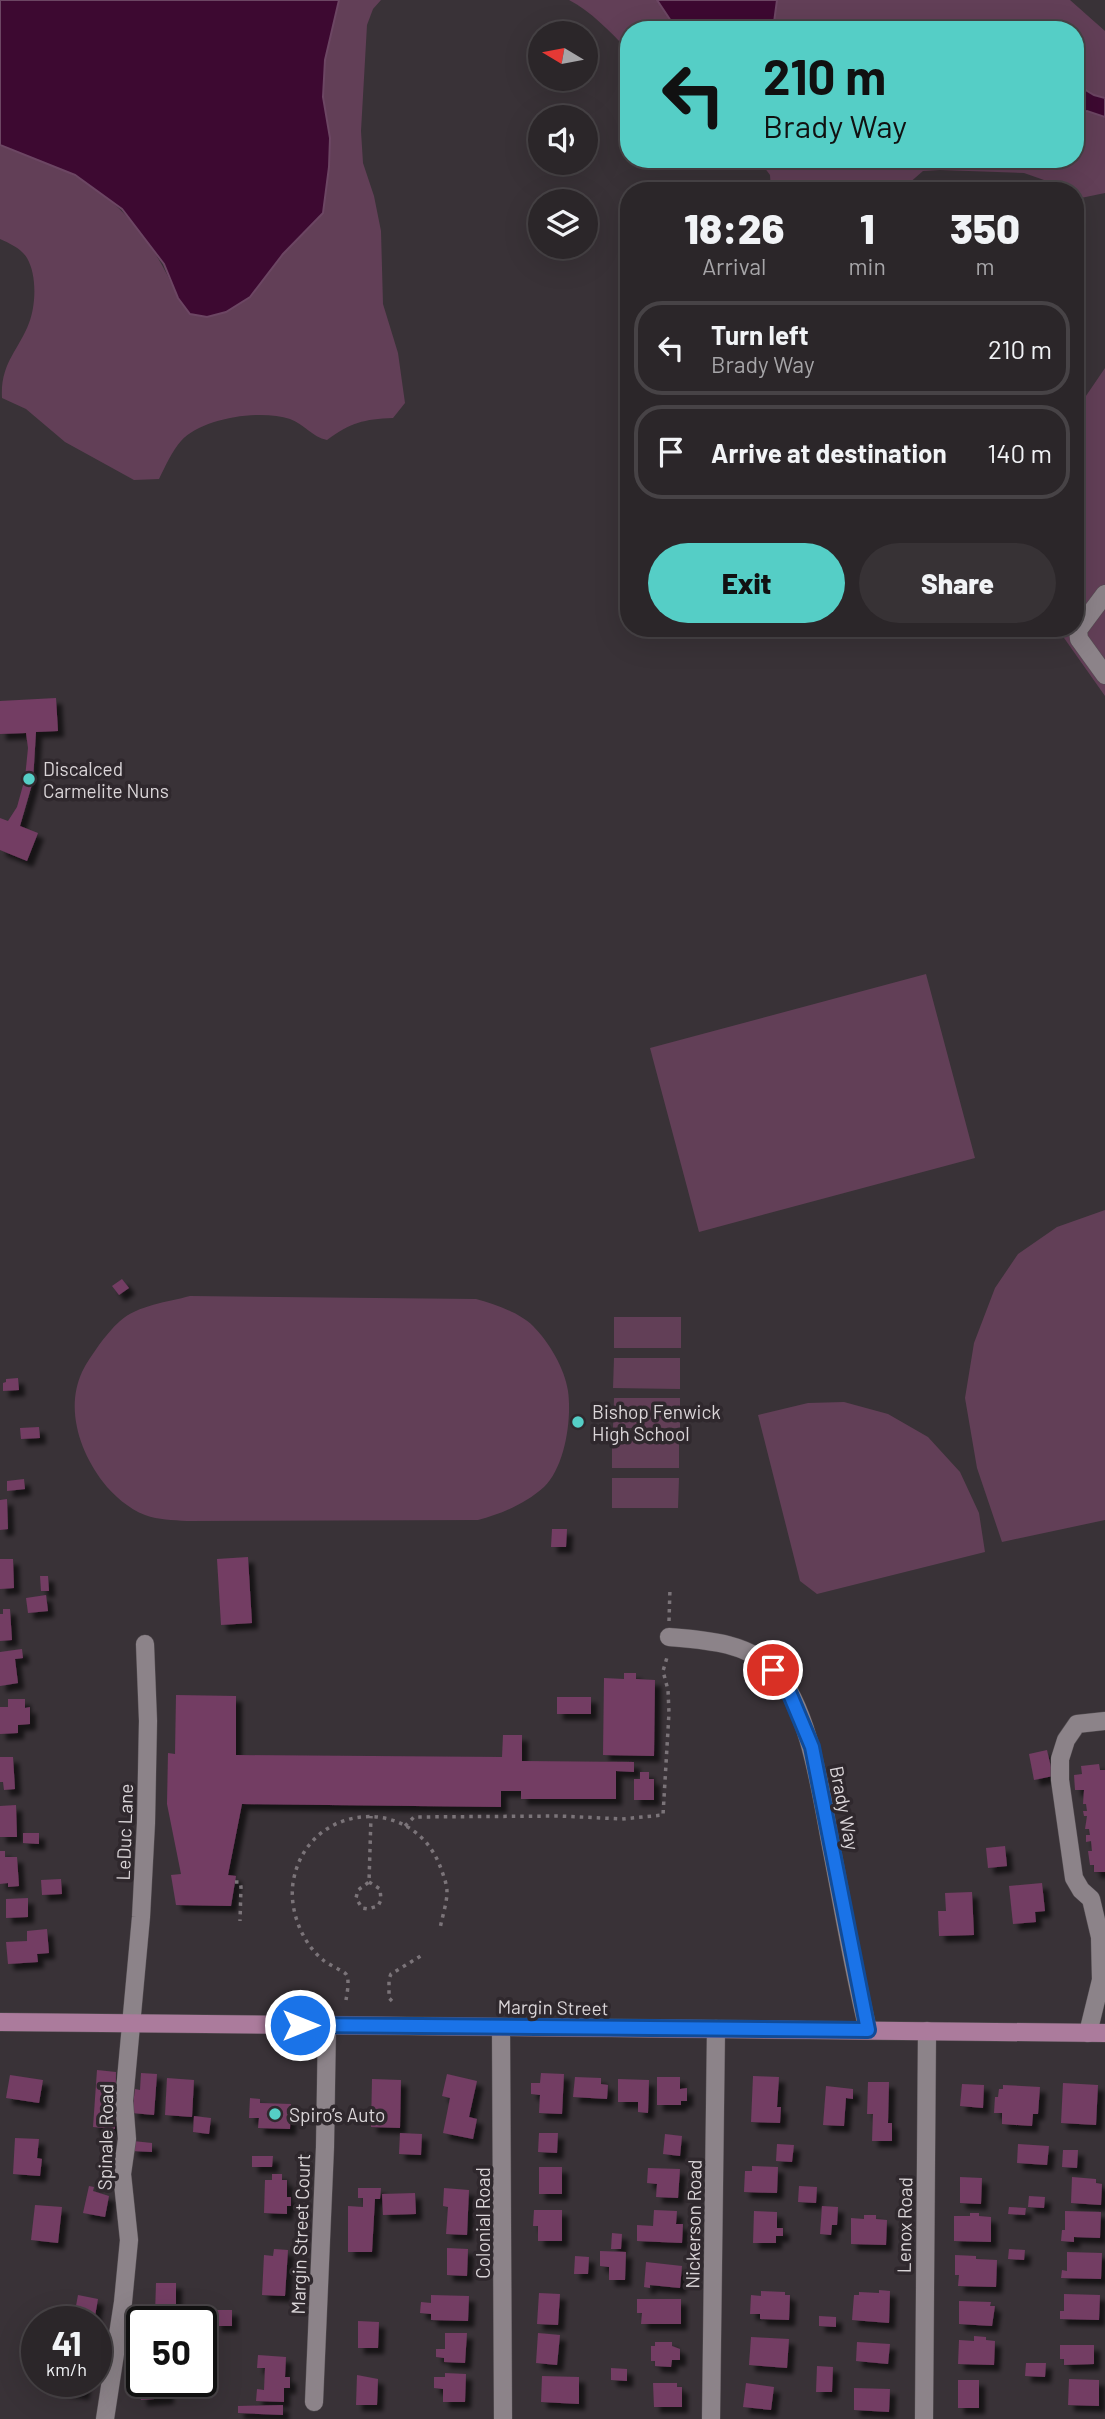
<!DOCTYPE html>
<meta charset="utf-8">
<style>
:root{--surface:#2b2629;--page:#373235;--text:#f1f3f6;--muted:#a6a5a8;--line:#474346;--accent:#55cec6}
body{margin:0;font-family:Barlow,sans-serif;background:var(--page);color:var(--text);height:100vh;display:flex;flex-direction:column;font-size:26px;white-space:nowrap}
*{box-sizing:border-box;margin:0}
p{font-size:23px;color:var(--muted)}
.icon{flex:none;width:38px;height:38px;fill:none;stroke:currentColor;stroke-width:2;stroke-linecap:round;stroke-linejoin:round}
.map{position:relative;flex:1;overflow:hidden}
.side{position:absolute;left:620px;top:182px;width:464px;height:455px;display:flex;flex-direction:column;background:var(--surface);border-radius:28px;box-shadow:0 7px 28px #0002,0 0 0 2px var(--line)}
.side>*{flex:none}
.guide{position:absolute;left:620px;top:21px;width:464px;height:147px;border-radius:28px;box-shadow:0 7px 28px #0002,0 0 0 2px var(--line);background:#55cec6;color:#111;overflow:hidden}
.needle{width:46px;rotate:280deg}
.controls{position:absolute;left:528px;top:21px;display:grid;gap:14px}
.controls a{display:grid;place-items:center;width:70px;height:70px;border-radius:50%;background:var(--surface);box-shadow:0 7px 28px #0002,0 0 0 2px var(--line);font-size:35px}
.speed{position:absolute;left:21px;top:2306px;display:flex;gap:14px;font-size:35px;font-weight:700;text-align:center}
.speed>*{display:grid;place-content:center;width:91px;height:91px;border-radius:50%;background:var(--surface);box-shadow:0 7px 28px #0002,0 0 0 2px var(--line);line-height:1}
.speed small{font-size:18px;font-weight:400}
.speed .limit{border:4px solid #111;border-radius:10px;background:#fff;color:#111}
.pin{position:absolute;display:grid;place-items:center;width:60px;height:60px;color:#fff;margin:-30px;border:4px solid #fff;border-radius:50%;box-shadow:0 2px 7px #0007}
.me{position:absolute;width:77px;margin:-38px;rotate:90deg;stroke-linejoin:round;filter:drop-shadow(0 0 5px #0008)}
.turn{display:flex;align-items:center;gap:24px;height:147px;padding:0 28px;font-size:32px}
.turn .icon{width:91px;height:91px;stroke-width:2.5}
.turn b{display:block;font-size:49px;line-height:60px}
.eta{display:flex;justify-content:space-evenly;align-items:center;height:119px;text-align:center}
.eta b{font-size:42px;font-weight:800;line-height:49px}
.action{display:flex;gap:14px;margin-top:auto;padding:14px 28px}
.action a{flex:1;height:80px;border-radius:42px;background:var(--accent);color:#111;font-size:28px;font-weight:800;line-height:80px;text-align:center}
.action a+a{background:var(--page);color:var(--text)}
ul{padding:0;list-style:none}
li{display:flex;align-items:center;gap:21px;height:94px;margin:0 14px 10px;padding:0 14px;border:4px solid var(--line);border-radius:28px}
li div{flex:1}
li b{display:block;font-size:26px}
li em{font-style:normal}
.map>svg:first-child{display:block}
.green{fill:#623f57}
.water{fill:#3d0931;stroke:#6c4663;stroke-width:2}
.building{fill:#733c63;filter:url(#shadow)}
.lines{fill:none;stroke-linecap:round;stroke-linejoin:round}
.minor-casing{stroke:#544e52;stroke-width:19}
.major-casing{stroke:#544e52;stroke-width:19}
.path{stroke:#7b7479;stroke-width:3.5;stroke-dasharray:3.5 5;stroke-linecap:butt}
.minor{stroke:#8c8389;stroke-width:18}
.major{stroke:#ab7b9c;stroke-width:18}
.route-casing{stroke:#114b97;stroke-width:18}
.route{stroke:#1a73e8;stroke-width:12}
.poi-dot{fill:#55cec6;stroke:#2f282d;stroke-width:2.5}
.labels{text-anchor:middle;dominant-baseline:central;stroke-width:7;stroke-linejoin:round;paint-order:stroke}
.poi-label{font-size:19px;fill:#dad5d8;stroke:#2f282d;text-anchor:start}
.street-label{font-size:19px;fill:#dad5d8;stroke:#2f282d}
</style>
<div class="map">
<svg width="1105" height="2419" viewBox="0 0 1105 2419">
<defs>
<filter id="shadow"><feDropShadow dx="6" dy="6" stdDeviation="2" flood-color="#0009"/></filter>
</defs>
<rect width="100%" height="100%" fill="#393237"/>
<path class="green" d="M339,0H381L373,9L367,25L361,131L363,163L374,196L381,231L383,304L398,353L405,403L393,418C364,419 350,423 327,440C312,437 304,424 290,419C260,409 202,418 181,441C172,451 165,467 159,479L134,480L65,442L26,409L2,398C0,363 19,350 29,323C36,305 37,275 27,258C22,249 9,243 0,239V145C24,156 53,163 75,176C125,204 156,246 178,298L250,297L283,254L330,138L323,97L325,60Z
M569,0H657L677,30H628V50C609,31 592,12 569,0Z
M777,0H1070L1105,31V98L1094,95L1075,83L1074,30H773Z
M1087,111L1105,117V193L1076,199H1075L1074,191H1054L1044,180L1024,173L940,170L923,171L900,191H771L770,175L758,159H813L819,163L828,159H1074L1075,114Z
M1105,368V696L1057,628H1074L1075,412Z
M926,974L975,1158L699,1232L650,1048Z
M1105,1210V1520L1002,1542L977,1468L965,1398L974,1343L995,1288L1018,1254L1057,1227Z
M190,1296L476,1299C494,1304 519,1312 533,1326C549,1342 565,1369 568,1391C572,1419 565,1467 544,1487C525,1504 501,1514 478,1520L187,1521C172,1520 159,1520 145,1515C129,1509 113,1495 103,1482C80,1452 65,1409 82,1372C86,1363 93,1354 99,1345C105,1337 112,1328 120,1321C138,1305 168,1302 190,1296Z
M614,1317H681V1348H614Z
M614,1358H680V1389L613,1388Z
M614,1398H680V1428H613Z
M844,1402L888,1414L928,1437L960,1472L979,1513L985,1552L817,1594L800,1581L758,1415L808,1403Z
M612,1438H679V1468H612Z
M612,1478H679L678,1508H612Z"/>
<path class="water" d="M0,0H339L325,60L323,97L330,138L329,167L323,213L283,254L250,297L226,312L207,317L190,314L178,298L164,264L122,209L75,175L0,145Z
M657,0H777L773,30H677Z
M1074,83L1094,95L1105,98V117L1087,111L1075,114Z"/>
<path class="building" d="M56,698L58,731L36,732L33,781L20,826L38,833L27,861L0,850V818L8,821L17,807L25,778L28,748L26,733L0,734V701Z
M122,1279L129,1288L119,1295L112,1286Z
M18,1378L19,1390L3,1391V1383L6,1382V1379Z
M39,1427L40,1438L21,1439L20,1428Z
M24,1479L25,1489L7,1491V1481Z
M7,1499L8,1529L0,1530V1500Z
M552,1529H567L566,1547H551Z
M248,1557L252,1623L221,1625L217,1559Z
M0,1559H13L14,1588L0,1589Z
M40,1576H48L49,1591H41Z
M46,1595L48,1611L28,1613L26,1598Z
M3,1609H10L12,1640L0,1641V1614H3Z
M22,1649L23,1658L15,1659L18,1683L0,1686V1652Z
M624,1673H636V1679L655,1680L654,1756L603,1755L604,1678L624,1679Z
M176,1695L236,1696V1755L502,1757L503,1735H522V1761L634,1762V1772L616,1771V1799H521V1791H501V1807L242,1804L228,1875L236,1876L231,1906L176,1905L171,1875L181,1874L167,1804L168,1753L175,1754Z
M557,1697H591V1714H557Z
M8,1699H25V1708L30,1707V1724L18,1725V1733L0,1734V1707H8Z
M1047,1750L1053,1776L1034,1780L1029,1754Z
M0,1757H13L15,1789L4,1790L3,1782H0Z
M1099,1764L1100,1770H1105V1872H1094V1865H1090L1088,1851H1092L1091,1841L1086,1842V1835H1090L1089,1829H1085L1087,1816H1084L1083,1811H1087L1086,1804H1083L1084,1790H1075L1074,1775L1082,1774L1081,1766Z
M640,1772H649V1779H654V1800H634V1779H640Z
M16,1805L17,1837H0V1806Z
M23,1833H39V1844L23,1843Z
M1005,1846L1007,1866L988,1868L986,1848Z
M0,1851H5V1857H17L19,1886L8,1887V1883L0,1884Z
M61,1879L62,1894L42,1895L41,1880Z
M1042,1883L1045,1911L1035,1912L1036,1922L1013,1924L1009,1886Z
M972,1892L974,1935L939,1936L938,1911H946L945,1893Z
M28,1898V1917L6,1918V1899Z
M47,1929L49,1953L37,1954L38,1962L8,1964L6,1942L27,1941V1931Z
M97,2070L116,2072L115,2129L93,2127Z
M141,2073L157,2074L154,2115L132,2113L135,2089L140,2090Z
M541,2073L564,2074L562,2114L539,2113L540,2095L531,2094V2083H540Z
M447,2074L477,2081L469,2117L477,2119L473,2139L443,2133L450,2098L442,2096Z
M10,2075L43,2080L39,2103L6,2098Z
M753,2076L779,2077L777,2107H781L780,2123L751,2122Z
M575,2077L601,2078V2084L608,2085L607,2099L573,2097Z
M657,2077H680V2089L687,2088V2101H681V2105H657Z
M167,2078L194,2080L192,2117L165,2115Z
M372,2079L401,2080L400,2128L371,2127Z
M618,2079L649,2080L648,2113L638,2112V2102H618Z
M868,2082H889L888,2123H892V2141H872L873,2114H867Z
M1063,2083L1098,2085L1096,2125L1061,2123Z
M962,2084L984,2085L983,2108L960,2106Z
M1003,2085L1040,2087L1038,2114H1033L1032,2126L1002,2124V2113H994L995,2097H998L999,2089H1003Z
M826,2086L853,2089V2099L846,2098L844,2126L823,2125Z
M250,2098L260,2099V2103L291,2104L290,2129L258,2128L259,2118H249Z
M194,2116L211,2118L209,2134L193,2132Z
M400,2133L422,2134L421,2155L399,2154Z
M539,2133H558L557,2153L538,2152Z
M665,2134L682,2136L680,2156L663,2154Z
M15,2138L39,2139L37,2158L42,2159L40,2176L13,2174Z
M133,2141L152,2143V2152L132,2151Z
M777,2144L794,2145L792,2162L776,2161Z
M1018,2144L1049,2146L1047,2165L1017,2163Z
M1063,2150H1078L1077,2168L1062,2167Z
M252,2156H273L272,2167H252Z
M752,2166L778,2167L777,2193L744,2192L745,2171H752Z
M539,2167H562V2194H539Z
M648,2168L680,2169L678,2198L656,2197L657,2184L647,2183Z
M272,2174H282V2180H287V2197H291V2206H287V2214L264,2213L265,2180H272Z
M960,2177L982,2178L981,2204L960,2203Z
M1072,2177L1096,2179V2183L1102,2184L1101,2205L1071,2203Z
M89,2186L94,2187L93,2191L109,2196L105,2217L83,2213Z
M799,2186L817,2187L816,2203L798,2202Z
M358,2188H381L380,2199H375L372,2252H348V2206L363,2207V2198H358Z
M444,2188L469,2190L467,2235L446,2234L448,2207L443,2206Z
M415,2193L416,2214L383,2215L382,2194Z
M1029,2196L1045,2197L1044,2208L1028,2207Z
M35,2205L62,2207L58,2243L31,2240Z
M822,2206L838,2207L837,2225H832L831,2235L820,2234Z
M1009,2207L1026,2208L1025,2215L1008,2214Z
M534,2210H562V2241H538V2226H533Z
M654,2210L677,2211L676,2224H683L682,2243L637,2241V2225L653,2226Z
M754,2211L777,2212V2228H783V2236H776V2243H753Z
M1065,2211L1101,2212L1100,2238L1074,2237V2242L1061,2241L1062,2230H1065Z
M970,2213H979V2216L991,2217V2242L954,2241V2216H970Z
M864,2215H876V2219L887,2220L886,2245L851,2244V2218L864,2219Z
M612,2233L622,2234L621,2249H611Z
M447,2248L468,2249L467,2276L447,2275Z
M274,2249L288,2250L285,2296L262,2295L264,2255L273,2256Z
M1009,2249L1025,2250L1024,2260L1008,2259Z
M600,2251L626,2252L625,2280H609V2267L600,2266Z
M1067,2252L1102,2253L1101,2279L1061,2278L1062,2270L1067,2271Z
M955,2255L976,2256V2259L997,2260L996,2287L958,2286L959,2275H955Z
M575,2256L589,2257L588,2274H574Z
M646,2262L682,2266L680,2288L650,2285V2288L644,2287Z
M156,2283H176V2314H170V2322H158V2314H155Z
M879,2290L890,2291L889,2323L852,2320L854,2295H859V2292L879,2293Z
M761,2291L785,2292V2295H790L789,2320L760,2319V2314H750L751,2295L761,2296Z
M539,2293L560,2294L558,2325L537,2324Z
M1064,2294L1100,2295L1099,2320L1060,2319V2311H1064Z
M78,2295L98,2299L94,2322H73Z
M431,2295L469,2296L468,2321L431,2320V2314L420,2313L421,2302L431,2303Z
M637,2299H681V2324H641L642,2313H637Z
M959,2301L991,2302L990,2306H995L992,2326L959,2324Z
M215,2310H232V2326H215Z
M819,2316L836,2317V2327L819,2326Z
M358,2321L379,2322L378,2348H358Z
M445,2333H467L465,2363L444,2362V2358L436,2357V2349H445Z
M538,2333L560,2335L557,2365L536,2363Z
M974,2336L986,2337V2340L995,2341L994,2365L958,2364L959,2340L974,2341Z
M751,2337L789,2339L787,2368L749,2365Z
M655,2342H672V2346L680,2349V2360H672L671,2367L655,2366V2361H651V2346H655Z
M857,2342L890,2344L888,2364L856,2361Z
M1060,2345H1094V2364L1064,2365V2359H1060Z
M258,2355L286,2357L285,2377H290V2388H284V2402L256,2401L257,2389L264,2390L265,2368H257Z
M1026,2363H1046L1045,2377L1025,2376Z
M817,2366L833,2367L832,2392H816Z
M611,2368L627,2369V2381L611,2380Z
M445,2373L466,2374L465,2402H443V2389L434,2388V2377H445Z
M357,2375L378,2379L377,2405H356Z
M542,2376L579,2377V2404L541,2402Z
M1069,2379L1099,2380V2406L1068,2405Z
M958,2380H979V2408H958Z
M63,2382H85L83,2394L62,2391Z
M145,2382H167L168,2398L141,2400L140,2385L145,2384Z
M653,2383H677V2387H682V2407H654Z
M746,2383L774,2387L771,2410L743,2407Z
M854,2388L890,2389L889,2412L854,2410Z
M283,2405V2415L238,2413V2406Z"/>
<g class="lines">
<g class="minor-casing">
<path id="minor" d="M1105,594L1078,630L1079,639L1105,675
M669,1637C704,1640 747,1642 774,1670C810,1709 821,1795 831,1846C843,1907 853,1969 868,2030
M501,2027L503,2419
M1088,2033L1101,1980L1100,1937L1091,1899L1081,1890L1074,1878L1060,1780V1759L1066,1740L1077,1724L1105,1721
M314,2402L325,2147L327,2025
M105,2419L123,2302L129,2240L122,2174L127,2139L124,2101L141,1917L146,1823L148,1721L145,1644
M711,2419L716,2029
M924,2419L927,2031"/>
</g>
<g class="major-casing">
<path id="major" d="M0,2022L1105,2033"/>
</g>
<path class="path" d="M669,1621L670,1588
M405,1826L414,1817L560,1816L622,1819L663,1815L669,1713L668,1690L663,1671L668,1654
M235,1882H240L241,1887L240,1921
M369,1882L380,1889L381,1900L378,1906L368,1909L362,1908L356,1898L358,1890L369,1882L371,1816
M346,2000C347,1994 350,1979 346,1974C340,1969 329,1965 323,1960C302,1943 289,1910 293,1883C305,1804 411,1792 440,1866C443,1874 447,1884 447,1892C447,1903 442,1917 440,1929
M392,2001L389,1998V1979L391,1974L424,1954"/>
<use href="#minor" class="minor"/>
<use href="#major" class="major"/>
</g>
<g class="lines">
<g class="route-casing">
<path id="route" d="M300,2025L868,2030L812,1747L789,1692L773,1670"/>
</g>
<use href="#route" class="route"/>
</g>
<g class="poi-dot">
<circle cx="29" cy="779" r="7"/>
<circle cx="578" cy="1422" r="7"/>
<circle cx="275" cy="2114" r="7"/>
</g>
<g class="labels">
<g class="poi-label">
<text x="43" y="768">Discalced<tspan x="43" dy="22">Carmelite Nuns</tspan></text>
<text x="592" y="1411">Bishop Fenwick<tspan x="592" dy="22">High School</tspan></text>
<text x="289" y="2114">Spiro’s Auto</text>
</g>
<g class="street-label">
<text transform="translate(845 1808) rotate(79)">Brady Way</text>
<text transform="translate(124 1832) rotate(-88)">LeDuc Lane</text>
<text transform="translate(553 2007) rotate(1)">Margin Street</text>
<text transform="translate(105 2137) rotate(-89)">Spinale Road</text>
<text transform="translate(482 2223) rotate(-90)">Colonial Road</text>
<text transform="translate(693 2224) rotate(-89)">Nickerson Road</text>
<text transform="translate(904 2225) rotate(-89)">Lenox Road</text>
<text transform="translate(300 2234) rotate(-88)">Margin Street Court</text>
</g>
</g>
</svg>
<div class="controls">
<a><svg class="needle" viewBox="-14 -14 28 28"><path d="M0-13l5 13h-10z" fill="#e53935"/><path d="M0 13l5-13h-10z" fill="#a6a5a8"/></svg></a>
<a><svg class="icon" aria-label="sound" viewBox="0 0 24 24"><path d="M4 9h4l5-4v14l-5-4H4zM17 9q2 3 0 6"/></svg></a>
<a><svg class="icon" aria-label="layers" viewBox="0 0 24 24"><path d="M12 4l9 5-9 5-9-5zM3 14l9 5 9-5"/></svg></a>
</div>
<div class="speed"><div>41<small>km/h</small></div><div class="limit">50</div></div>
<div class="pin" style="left:773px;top:1670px;background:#d93025"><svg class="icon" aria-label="arrive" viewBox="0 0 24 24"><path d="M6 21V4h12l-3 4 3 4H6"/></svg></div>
<svg class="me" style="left:300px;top:2025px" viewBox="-20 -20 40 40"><circle r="17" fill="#1a73e8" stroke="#fff" stroke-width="3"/><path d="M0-11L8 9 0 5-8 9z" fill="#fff"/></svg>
<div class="guide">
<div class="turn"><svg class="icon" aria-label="left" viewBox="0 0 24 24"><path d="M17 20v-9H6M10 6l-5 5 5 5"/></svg><div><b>210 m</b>Brady Way</div></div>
</div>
<section class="side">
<div class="eta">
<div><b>18:26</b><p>Arrival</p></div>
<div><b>1</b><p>min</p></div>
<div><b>350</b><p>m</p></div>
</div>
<ul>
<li><svg class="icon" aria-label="left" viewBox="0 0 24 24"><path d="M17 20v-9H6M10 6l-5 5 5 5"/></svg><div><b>Turn left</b><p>Brady Way</p></div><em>210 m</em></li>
<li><svg class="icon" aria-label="arrive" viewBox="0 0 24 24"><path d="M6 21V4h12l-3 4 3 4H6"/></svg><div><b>Arrive at destination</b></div><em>140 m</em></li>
</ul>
<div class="action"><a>Exit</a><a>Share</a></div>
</section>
</div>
